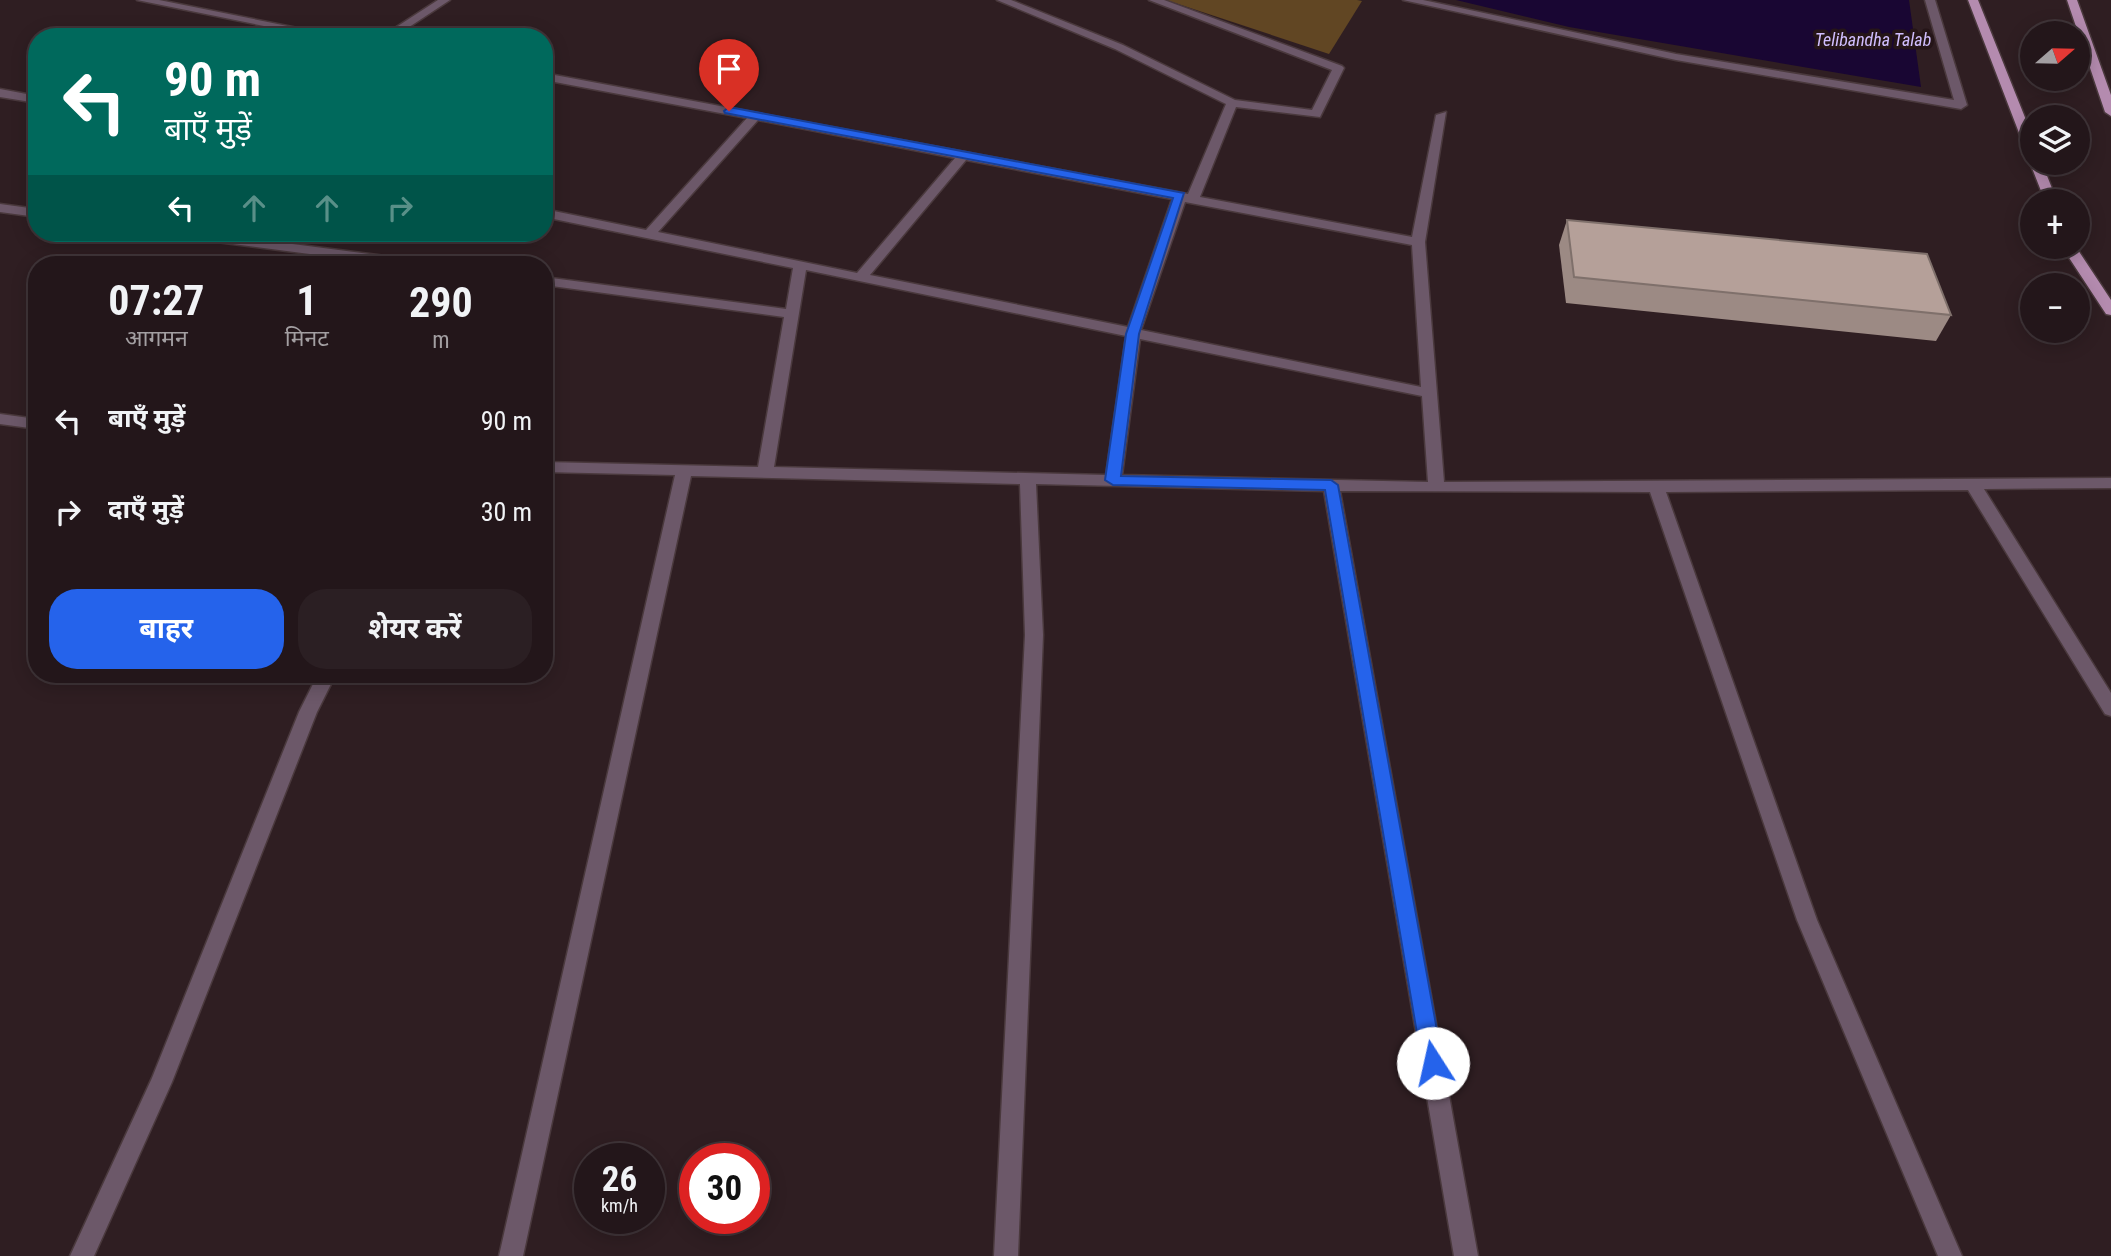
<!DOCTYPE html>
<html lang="hi">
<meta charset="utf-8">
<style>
:root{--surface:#23161a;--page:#2b1f23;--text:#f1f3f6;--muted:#a39fa2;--line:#403539;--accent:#2563eb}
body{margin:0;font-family:"Roboto Condensed","Noto Sans Devanagari",sans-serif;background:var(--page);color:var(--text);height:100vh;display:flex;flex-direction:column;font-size:26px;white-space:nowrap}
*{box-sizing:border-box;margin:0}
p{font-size:23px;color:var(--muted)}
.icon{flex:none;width:38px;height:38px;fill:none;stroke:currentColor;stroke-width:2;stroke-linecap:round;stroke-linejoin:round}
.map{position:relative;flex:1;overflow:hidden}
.drawer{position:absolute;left:28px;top:256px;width:525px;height:427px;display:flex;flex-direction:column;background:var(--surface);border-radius:28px;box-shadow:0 4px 18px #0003,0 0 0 2px var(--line)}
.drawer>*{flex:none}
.guide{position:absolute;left:28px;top:28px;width:525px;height:214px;border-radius:28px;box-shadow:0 4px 18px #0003,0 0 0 2px var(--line);background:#00695c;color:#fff;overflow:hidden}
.needle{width:46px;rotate:70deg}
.buttons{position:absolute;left:2020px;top:21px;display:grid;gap:14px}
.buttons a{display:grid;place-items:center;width:70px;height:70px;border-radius:50%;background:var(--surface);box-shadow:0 4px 18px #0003,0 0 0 2px var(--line);font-size:35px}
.speed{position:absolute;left:574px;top:1143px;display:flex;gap:14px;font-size:35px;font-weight:700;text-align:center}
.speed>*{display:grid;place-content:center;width:91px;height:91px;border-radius:50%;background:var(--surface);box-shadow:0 4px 18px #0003,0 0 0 2px var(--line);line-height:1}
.speed small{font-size:18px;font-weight:400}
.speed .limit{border:10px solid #d22;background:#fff;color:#111}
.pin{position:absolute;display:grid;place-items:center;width:60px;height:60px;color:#fff;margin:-72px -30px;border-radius:50% 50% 50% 0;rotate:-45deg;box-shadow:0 0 7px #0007}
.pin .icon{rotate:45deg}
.me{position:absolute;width:77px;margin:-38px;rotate:350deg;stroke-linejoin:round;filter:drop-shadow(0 0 5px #0008)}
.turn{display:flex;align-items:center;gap:24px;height:147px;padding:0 21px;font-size:32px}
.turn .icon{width:91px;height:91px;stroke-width:2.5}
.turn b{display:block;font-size:49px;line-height:60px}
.lanes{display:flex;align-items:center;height:66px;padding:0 21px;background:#0003;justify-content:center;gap:35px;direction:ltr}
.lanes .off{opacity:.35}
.eta{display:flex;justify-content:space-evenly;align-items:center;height:119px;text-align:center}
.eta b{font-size:42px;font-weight:700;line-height:49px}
.action{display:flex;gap:14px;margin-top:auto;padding:14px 21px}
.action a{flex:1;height:80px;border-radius:28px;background:var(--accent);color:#fff;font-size:28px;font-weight:700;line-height:80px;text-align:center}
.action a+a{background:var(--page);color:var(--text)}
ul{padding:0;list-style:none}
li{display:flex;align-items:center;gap:21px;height:91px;padding:0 21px}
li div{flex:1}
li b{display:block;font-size:26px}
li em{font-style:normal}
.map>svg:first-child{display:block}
.green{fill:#614623}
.water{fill:#190633}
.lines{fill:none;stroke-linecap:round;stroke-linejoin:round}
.street-casing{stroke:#4a393d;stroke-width:3}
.primary-casing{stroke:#4a393d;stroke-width:3}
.street{fill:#6c5869;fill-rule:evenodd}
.primary{fill:#b48baf;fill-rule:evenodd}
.wall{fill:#9c8a84}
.building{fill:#b5a099;stroke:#7f706b;stroke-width:2}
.route{fill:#2563eb;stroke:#184099;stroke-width:2}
.labels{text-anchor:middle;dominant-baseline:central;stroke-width:7;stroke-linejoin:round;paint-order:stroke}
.far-water-label{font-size:18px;font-style:italic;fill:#d0befe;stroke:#251518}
</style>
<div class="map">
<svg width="2111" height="1256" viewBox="0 0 2111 1256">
<rect width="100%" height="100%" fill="#2f1e22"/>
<path class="green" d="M1166,0H1357L1362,1L1329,54Z"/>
<path class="water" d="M1456,0H1909L1921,87L1569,27Z"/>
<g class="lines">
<g class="street-casing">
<path id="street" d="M137,0H159L342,37H318Z
M438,0H450L394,37H381Z
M997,0H1011L1123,45L1235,100L1312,110L1332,70L1149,0H1164L1342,66L1344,68L1320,117L1236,107L1200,197L1412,237L1436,115L1446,112L1425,242L1444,482L2111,478V488L1984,489L2111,693V716L2105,714L1968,490L1666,492L1817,920L1962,1256H1938L1797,920L1650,492L1340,491L1478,1256H1454L1324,491L1036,484L1043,635L1018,1256H994L1025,635L1020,484L691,476L523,1256H499L675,475L544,472V462L758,467L784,317L544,285V277L786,309L793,268L544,217V209L646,230L747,118L544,80V73L1188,194L1226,104L1115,49ZM758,120L955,158L857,273L658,232ZM966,160L1172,199L1128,327L870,275ZM1185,202L1412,245L1421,387L1141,330ZM806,270L1126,336L1106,475L774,467ZM1140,339L1422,396L1428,482L1122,475Z
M1403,0H1423L1676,54L1954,100L1925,0H1935L1967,105L1961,109L1676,60Z
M0,89L37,96V103L0,97Z
M0,204L37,209V217L0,212Z
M171,233H207L416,260L423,264H387L178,237Z
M0,414L37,419V429L0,424Z
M318,674H336L317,712L172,1082L94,1256H70L152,1078L299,712Z"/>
</g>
<g class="primary-casing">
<path id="primary" d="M1968,0H1978L2032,135V155L2026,151Z
M2067,0H2077L2111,95V116L2105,112Z
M2032,160V163H2042L2057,201H2045L2030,163Z
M2062,247H2076L2111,300V315L2106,314Z"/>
</g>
<use href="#street" class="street"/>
<use href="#primary" class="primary"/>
</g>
<path class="wall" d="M1567,220L1951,315L1936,341L1566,303L1559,245Z"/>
<path class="building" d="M1567,220L1927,254L1951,315L1574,277Z"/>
<path class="route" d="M729,107L1184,193L1139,334L1121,476L1331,480L1338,485L1443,1063L1440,1070L1433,1073L1425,1070L1422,1063L1325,490L1113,485L1105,480L1126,334L1173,198L725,113L724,111Z"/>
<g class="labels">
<g class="far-water-label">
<text x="1873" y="39">Telibandha Talab</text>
</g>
</g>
</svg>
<div class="buttons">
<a><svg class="needle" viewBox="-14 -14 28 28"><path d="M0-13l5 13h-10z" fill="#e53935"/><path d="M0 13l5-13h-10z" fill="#a39fa2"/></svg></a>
<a><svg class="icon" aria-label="layers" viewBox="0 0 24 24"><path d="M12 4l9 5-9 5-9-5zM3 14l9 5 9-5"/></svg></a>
<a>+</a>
<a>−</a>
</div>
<div class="speed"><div>26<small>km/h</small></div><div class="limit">30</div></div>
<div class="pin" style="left:729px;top:111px;background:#d93025"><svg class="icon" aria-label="arrive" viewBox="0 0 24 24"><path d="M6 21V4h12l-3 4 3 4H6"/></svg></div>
<svg class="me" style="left:1433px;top:1063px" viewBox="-20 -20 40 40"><circle r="19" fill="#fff"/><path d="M0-13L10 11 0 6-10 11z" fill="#2563eb"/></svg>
<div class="guide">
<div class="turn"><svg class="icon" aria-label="left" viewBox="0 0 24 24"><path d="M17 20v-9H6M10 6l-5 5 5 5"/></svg><div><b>90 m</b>बाएँ मुड़ें</div></div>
<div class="lanes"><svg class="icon" aria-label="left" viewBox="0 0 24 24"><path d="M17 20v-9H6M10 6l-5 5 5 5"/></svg><svg class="icon off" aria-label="ahead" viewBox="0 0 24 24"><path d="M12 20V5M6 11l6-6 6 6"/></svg><svg class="icon off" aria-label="ahead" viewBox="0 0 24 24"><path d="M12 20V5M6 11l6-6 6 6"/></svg><svg class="icon off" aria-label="right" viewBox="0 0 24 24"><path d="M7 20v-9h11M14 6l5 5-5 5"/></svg></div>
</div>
<section class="drawer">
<div class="eta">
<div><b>07:27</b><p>आगमन</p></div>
<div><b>1</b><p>मिनट</p></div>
<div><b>290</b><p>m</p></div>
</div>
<ul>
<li><svg class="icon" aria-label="left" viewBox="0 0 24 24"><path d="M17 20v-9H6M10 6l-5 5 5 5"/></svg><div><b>बाएँ मुड़ें</b></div><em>90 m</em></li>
<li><svg class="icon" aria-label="right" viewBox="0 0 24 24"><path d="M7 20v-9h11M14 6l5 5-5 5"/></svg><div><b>दाएँ मुड़ें</b></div><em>30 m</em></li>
</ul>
<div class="action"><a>बाहर</a><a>शेयर करें</a></div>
</section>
</div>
